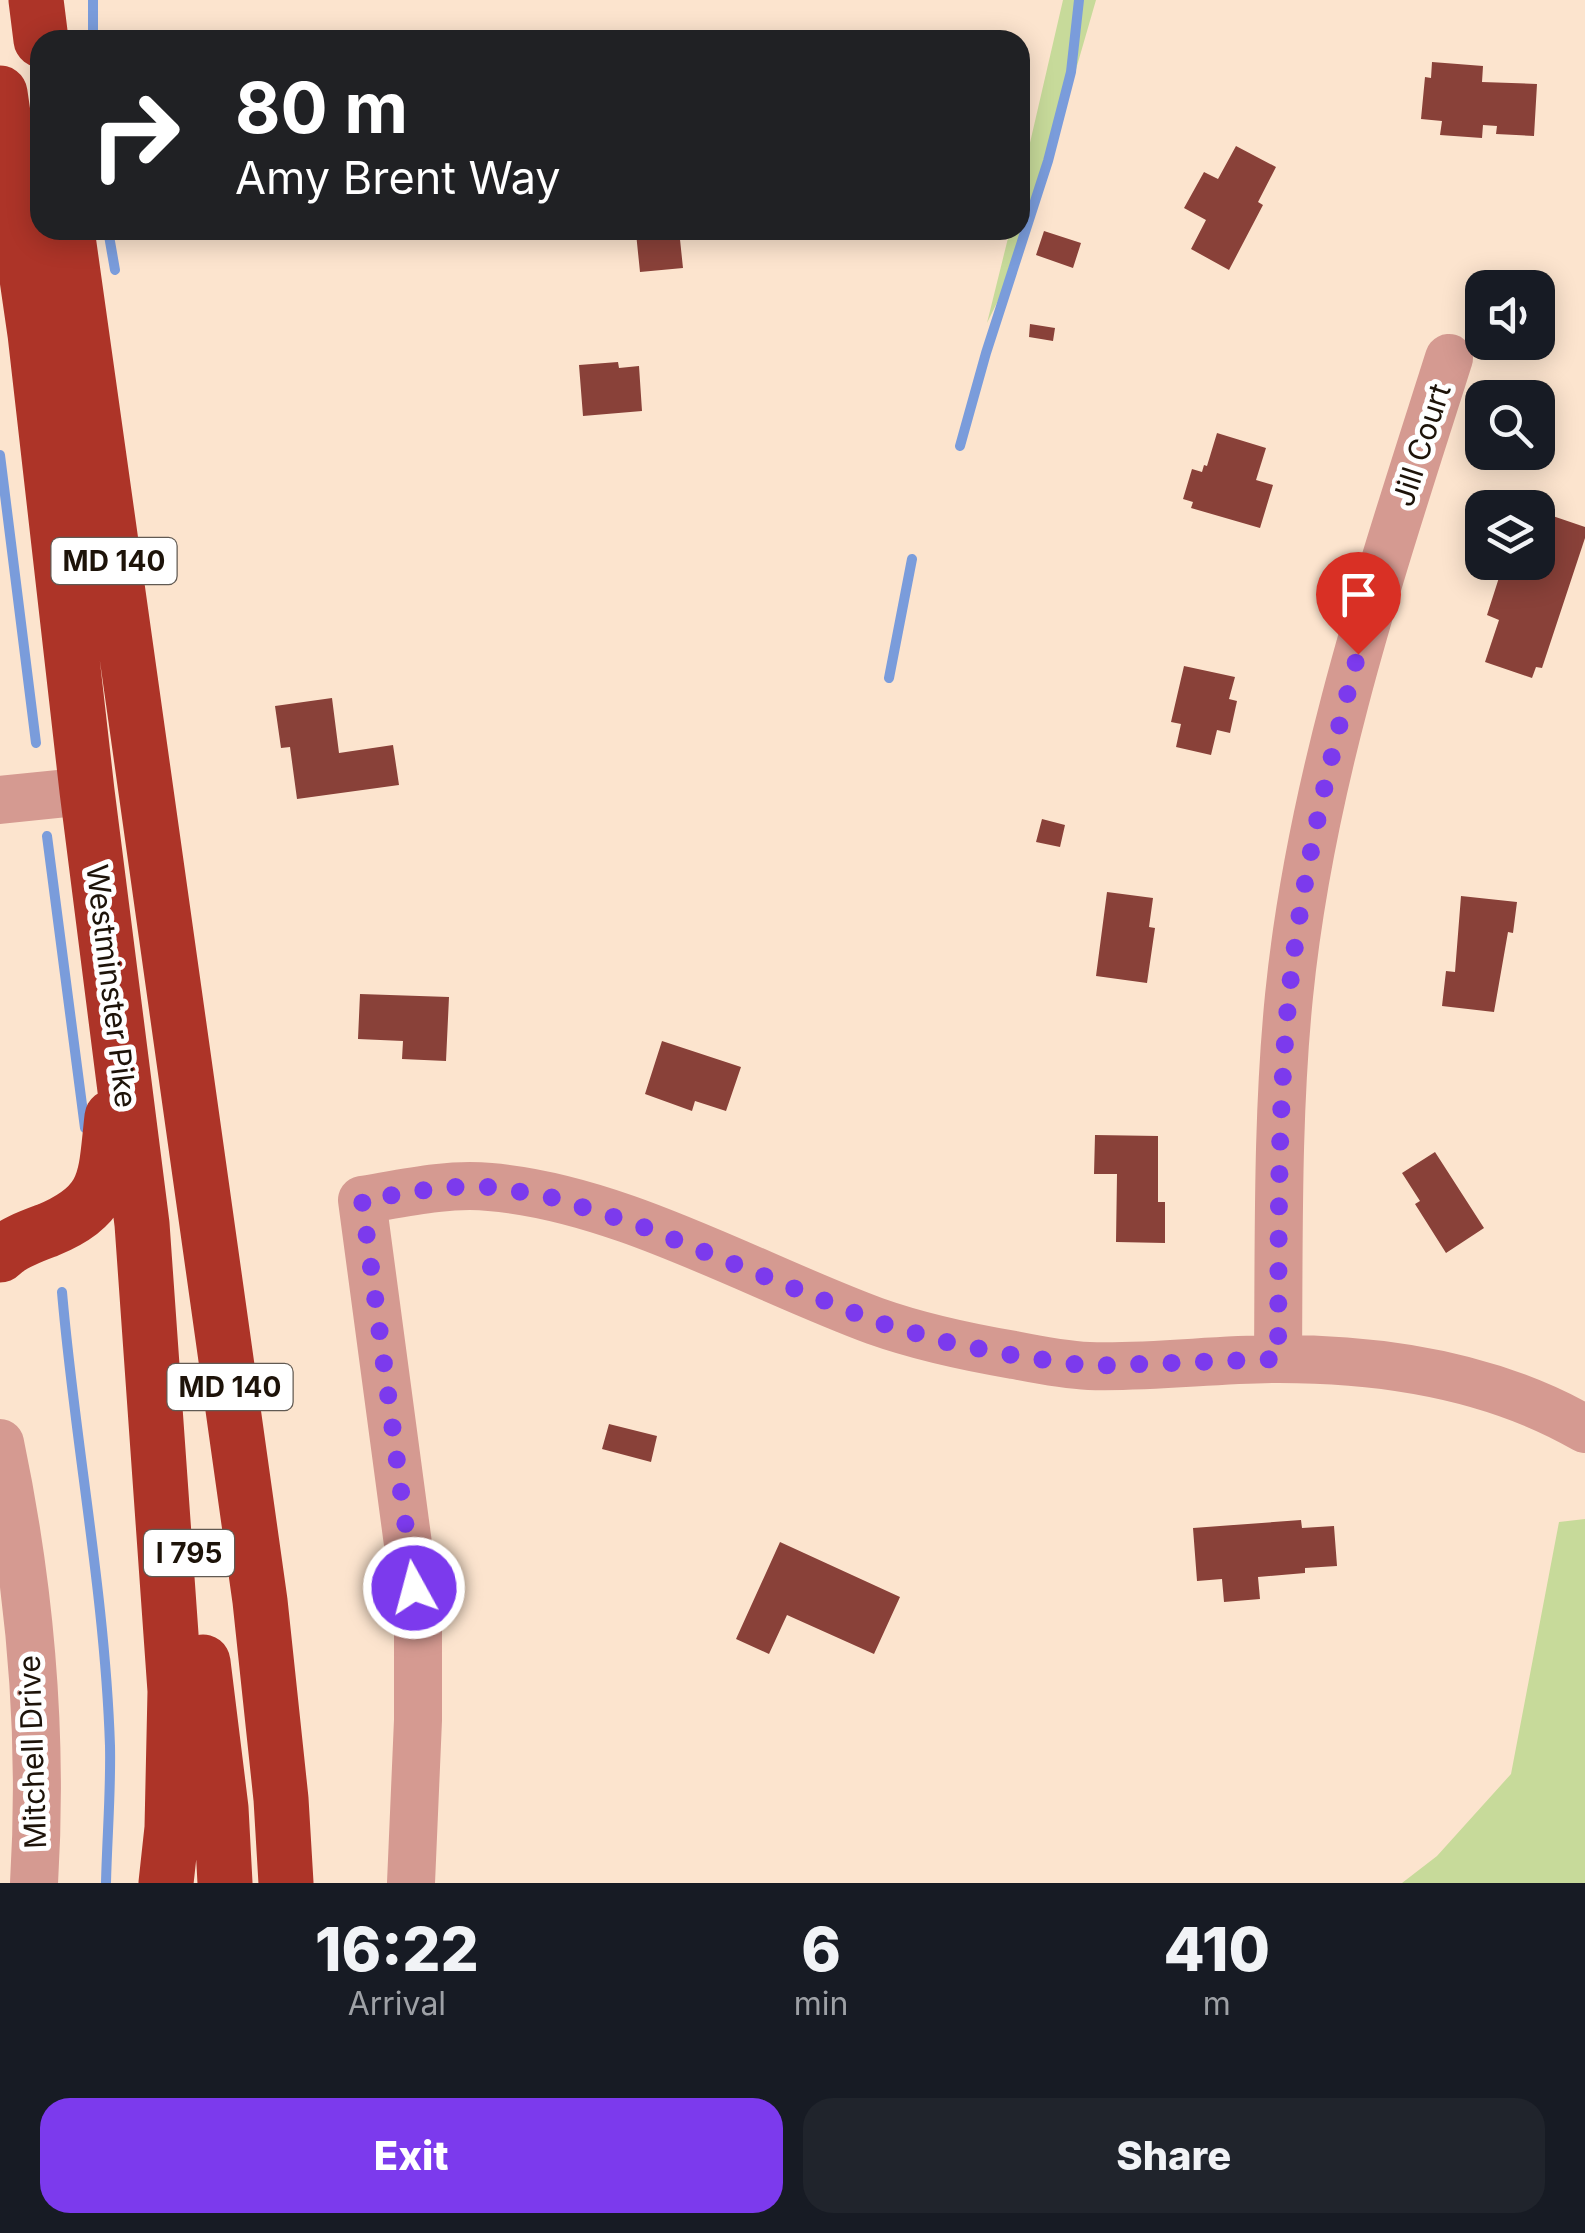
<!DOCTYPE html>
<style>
:root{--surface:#171b24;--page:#20242c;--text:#f1f3f6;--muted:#9ea1a6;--accent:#7c3aed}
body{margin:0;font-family:Inter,sans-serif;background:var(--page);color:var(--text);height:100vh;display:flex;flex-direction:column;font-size:38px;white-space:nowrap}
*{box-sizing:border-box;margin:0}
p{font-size:32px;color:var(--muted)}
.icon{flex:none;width:55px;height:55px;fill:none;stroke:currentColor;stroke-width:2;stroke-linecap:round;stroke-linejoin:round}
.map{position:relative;height:1883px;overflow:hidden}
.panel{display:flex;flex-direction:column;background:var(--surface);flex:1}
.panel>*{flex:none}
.hud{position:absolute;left:30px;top:30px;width:1000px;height:210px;border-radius:30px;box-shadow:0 5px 25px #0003;background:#202124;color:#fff;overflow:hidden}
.controls{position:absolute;left:1465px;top:270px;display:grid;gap:20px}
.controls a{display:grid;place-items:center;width:90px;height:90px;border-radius:20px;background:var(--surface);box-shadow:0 5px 25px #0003;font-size:50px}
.pin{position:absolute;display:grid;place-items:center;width:85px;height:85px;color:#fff;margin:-102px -42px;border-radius:50% 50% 50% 0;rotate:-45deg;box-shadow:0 0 10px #0007}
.pin .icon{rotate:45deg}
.me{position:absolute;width:110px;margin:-55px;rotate:353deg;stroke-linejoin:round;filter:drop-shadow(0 0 8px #0008)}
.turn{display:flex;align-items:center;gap:35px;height:210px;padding:0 40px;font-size:45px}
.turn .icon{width:130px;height:130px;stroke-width:2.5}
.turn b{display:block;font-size:70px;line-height:85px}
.eta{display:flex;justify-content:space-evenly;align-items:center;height:170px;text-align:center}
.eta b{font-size:60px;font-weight:800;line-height:70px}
.button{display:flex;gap:20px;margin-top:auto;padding:20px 40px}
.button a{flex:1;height:115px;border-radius:30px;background:var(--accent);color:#fff;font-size:40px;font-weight:800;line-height:115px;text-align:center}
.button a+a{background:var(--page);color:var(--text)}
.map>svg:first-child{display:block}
.green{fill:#c7da9a}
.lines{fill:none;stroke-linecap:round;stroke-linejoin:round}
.stream{stroke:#7a9cdb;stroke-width:10}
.building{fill:#894139}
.minor{stroke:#d59a91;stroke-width:48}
.highway{stroke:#ad3428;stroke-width:55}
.route{stroke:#7c3aed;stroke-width:18;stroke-dasharray:0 32.4}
.labels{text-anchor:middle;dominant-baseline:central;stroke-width:10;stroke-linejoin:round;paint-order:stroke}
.shield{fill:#fff;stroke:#615a53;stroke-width:2.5}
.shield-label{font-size:28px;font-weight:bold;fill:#1d1309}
.street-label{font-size:30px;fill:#1d1309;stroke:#fff}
</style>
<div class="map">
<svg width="1585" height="1883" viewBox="0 0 1585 1883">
<rect width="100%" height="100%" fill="#fce4ce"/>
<path class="green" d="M1063,0H1096L1025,246L987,323L1010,230H1020V186Z
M1585,1519V1883H1402L1437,1856L1511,1774L1559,1522Z"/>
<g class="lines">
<path class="stream" d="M93,40V0
M108,230L115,270
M960,446L986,353L1048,161L1071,72L1079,0
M0,455L36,743
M889,678L912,559
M47,836L85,1128
M62,1292C75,1444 105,1594 110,1746C111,1791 107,1838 106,1883"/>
</g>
<path class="building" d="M1432,62L1483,66L1482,82L1537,84L1534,136L1496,134L1497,126L1483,125L1482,138L1440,135L1442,121L1421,119L1425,77L1431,78Z
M1236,146L1276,167L1258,202L1263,205L1229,270L1191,249L1206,220L1184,208L1204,172L1218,179Z
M656,230H679L683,268L640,272L636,233Z
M1044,231L1081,243L1073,268L1036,255Z
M1030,324L1055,328L1053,341L1029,337Z
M618,362L619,368L639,366L642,411L583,416L579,365Z
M1217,433L1266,448L1256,480L1273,485L1260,528L1191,508L1193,502L1183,499L1192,469L1202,472L1204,465L1207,466Z
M1538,511L1585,527V538L1542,668L1536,667L1532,678L1485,662L1499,620L1487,615L1504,562H1538Z
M1184,666L1235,677L1229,699L1237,701L1230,733L1217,730L1211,755L1176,747L1181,724L1171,722Z
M332,698L339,753L393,745L399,785L297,799L290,747L281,748L275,706Z
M1042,819L1065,825L1060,847L1036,842Z
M1107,892L1153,898L1149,927L1155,928L1147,983L1096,976Z
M1461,896L1517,902L1513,933L1508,932L1494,1012L1442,1006L1446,971L1455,972Z
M360,994L449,997L446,1061L402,1059L403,1041L358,1039Z
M662,1041L741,1067L726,1111L695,1101L692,1111L645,1094Z
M1095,1135L1158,1136V1202H1165V1243L1116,1242L1117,1174H1094Z
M1435,1152L1484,1228L1446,1253L1415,1204L1420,1201L1402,1173Z
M609,1424L657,1436L651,1462L602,1449Z
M1301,1520L1302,1528L1334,1526L1337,1566L1305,1568V1573L1258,1577L1260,1599L1224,1602L1222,1579L1197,1581L1193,1528Z
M780,1542L900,1597L874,1654L787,1615L769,1654L736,1639Z"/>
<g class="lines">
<path class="minor" d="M0,800L87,791
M1278,1359C1279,1238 1277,1116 1289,996C1311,777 1383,566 1449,358
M0,1443C30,1586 43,1737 34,1883
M411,1883L418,1720V1619L362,1200C404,1193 447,1183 490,1187C620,1198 753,1276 875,1321C920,1337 967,1347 1014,1355C1039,1360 1065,1365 1089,1366C1152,1368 1216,1359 1279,1359C1384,1359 1493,1376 1585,1429"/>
<path class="highway" d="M36,0L41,40
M0,93L35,334L87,791L142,1224L175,1691L172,1828L166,1883
M67,230L260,1601L281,1799L286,1883
M0,1255C12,1243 32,1236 48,1230C110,1204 105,1177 112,1117
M203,1662L221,1808L225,1883"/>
</g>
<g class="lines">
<path class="route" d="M414,1588L362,1200L444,1187H490L547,1196L636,1224L877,1322L950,1343L1017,1356L1088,1366L1278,1359C1279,1238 1277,1116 1289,995C1301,880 1328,765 1358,654"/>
</g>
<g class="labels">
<g class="shield">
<rect x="51.5" y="538" width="125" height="46" rx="8"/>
<rect x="167.5" y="1364" width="125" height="46" rx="8"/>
<rect x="144" y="1530" width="90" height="46" rx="8"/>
</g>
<g class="shield-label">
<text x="114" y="561">MD 140</text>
<text x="230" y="1387">MD 140</text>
<text x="189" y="1553">I 795</text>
</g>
<g class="street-label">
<text transform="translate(1421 445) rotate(-72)">Jill Court</text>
<text transform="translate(112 986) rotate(83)">Westminster Pike</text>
<text transform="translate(32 1752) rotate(-92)">Mitchell Drive</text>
</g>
</g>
</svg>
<div class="controls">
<a><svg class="icon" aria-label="sound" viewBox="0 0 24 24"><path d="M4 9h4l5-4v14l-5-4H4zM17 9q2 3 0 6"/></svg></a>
<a><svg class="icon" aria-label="search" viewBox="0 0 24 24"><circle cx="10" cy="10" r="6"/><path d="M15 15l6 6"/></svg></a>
<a><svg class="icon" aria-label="layers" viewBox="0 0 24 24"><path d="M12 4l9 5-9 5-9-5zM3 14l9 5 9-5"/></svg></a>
</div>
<div class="pin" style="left:1358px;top:654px;background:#d93025"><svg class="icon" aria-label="arrive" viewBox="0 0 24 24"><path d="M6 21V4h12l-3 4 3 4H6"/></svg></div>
<svg class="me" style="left:414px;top:1588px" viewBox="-20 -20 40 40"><circle r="17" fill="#7c3aed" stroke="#fff" stroke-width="3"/><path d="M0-11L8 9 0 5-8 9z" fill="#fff"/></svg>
<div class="hud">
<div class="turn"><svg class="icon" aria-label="right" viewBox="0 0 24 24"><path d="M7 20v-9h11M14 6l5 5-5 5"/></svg><div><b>80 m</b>Amy Brent Way</div></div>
</div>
</div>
<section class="panel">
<div class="eta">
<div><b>16:22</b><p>Arrival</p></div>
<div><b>6</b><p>min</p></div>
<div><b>410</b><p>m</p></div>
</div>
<div class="button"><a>Exit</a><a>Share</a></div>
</section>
